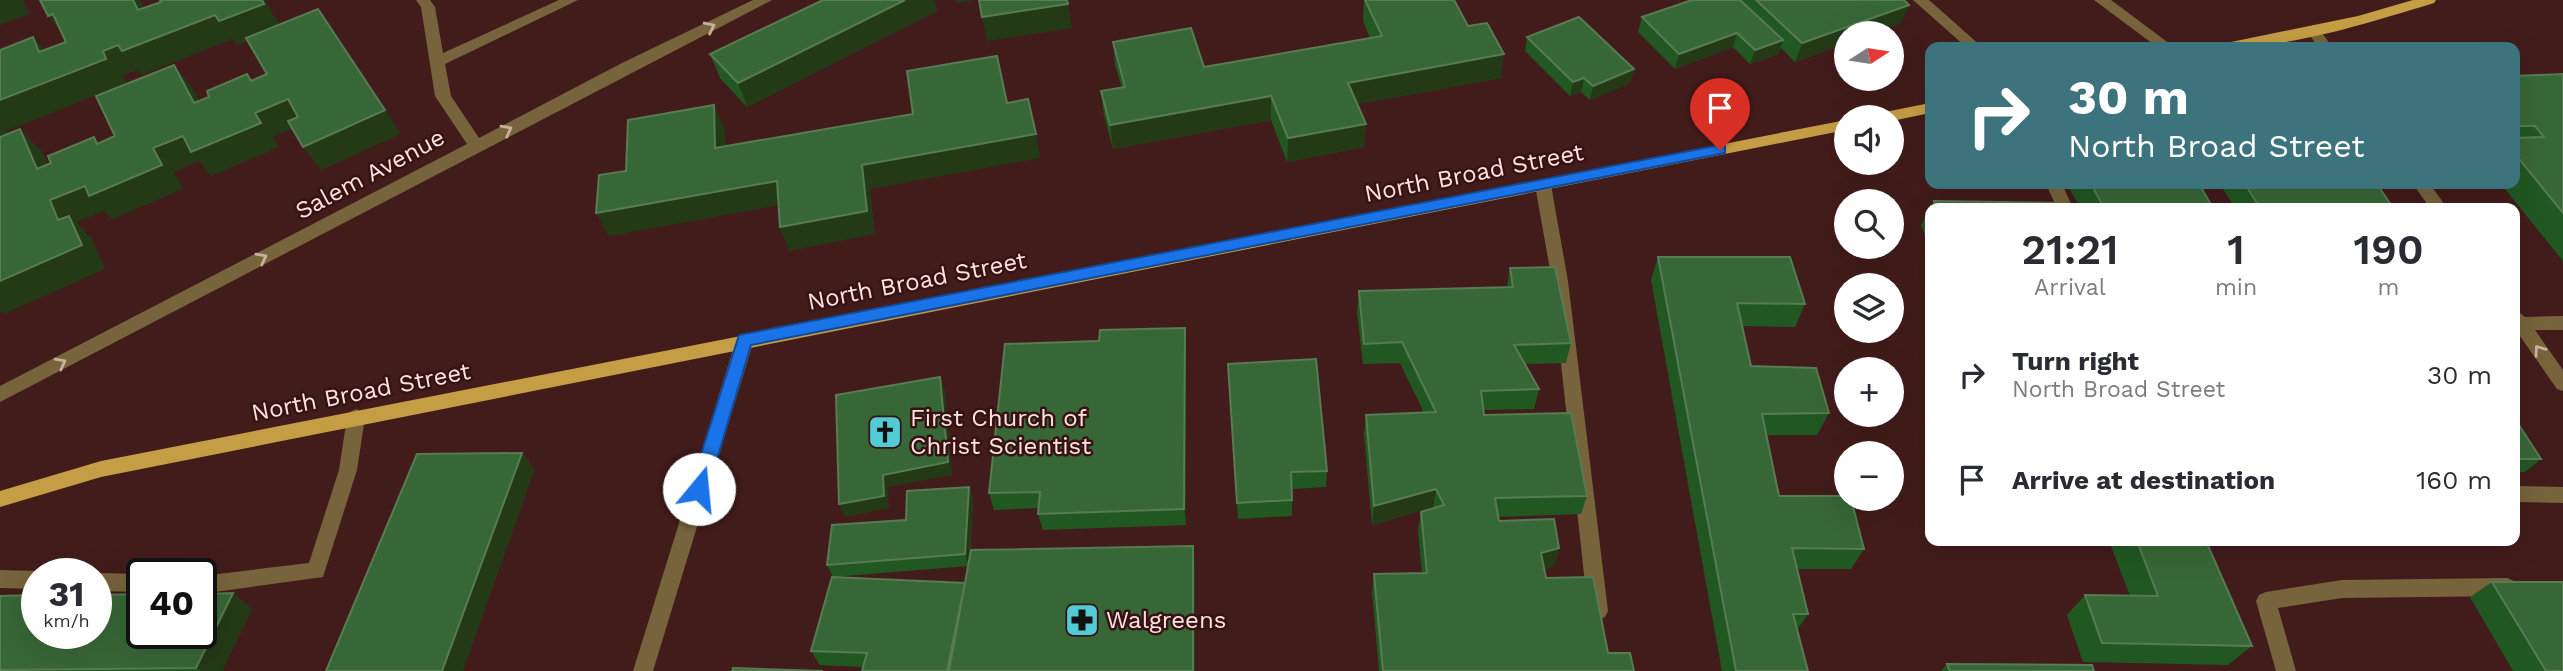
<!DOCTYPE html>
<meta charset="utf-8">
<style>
:root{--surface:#fff;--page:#f7f7f7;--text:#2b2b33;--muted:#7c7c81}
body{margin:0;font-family:"Work Sans",sans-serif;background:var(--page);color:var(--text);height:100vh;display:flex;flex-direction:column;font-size:26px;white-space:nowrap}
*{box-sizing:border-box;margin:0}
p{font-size:23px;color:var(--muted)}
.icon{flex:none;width:38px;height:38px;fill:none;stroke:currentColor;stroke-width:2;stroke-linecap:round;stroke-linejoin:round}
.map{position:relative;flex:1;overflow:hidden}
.sheet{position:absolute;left:1925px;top:203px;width:595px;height:343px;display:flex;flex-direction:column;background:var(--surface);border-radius:14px;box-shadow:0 7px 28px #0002}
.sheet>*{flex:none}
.guide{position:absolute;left:1925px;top:42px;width:595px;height:147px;border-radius:14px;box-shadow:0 7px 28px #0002;background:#3d737d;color:#fff;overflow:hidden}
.needle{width:46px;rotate:78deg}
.tools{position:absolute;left:1834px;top:21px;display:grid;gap:14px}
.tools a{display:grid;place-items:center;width:70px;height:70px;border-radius:50%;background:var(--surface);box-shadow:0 7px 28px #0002;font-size:35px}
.speed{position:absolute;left:21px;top:558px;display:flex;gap:14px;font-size:35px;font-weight:700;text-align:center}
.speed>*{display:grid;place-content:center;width:91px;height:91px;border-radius:50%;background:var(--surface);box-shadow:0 7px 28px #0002;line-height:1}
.speed small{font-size:18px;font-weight:400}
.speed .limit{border:4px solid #111;border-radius:10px;background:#fff;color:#111}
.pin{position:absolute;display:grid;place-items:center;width:60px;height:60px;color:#fff;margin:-72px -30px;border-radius:50% 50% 50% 0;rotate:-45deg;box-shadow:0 0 7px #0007}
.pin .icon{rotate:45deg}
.me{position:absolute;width:77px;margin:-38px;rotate:17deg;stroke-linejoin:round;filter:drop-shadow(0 0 5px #0008)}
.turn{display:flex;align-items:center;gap:24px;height:147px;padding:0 28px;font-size:32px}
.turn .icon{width:91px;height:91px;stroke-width:2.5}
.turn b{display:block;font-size:49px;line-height:60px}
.eta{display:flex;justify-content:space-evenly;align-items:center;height:119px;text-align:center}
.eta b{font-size:42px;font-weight:600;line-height:49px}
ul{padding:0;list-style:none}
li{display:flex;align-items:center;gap:21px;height:105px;padding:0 28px}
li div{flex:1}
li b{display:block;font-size:26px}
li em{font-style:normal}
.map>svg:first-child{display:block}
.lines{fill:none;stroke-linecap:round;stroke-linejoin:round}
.minor{fill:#77643c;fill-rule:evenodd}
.major{fill:#c59d45;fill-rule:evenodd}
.wall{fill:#215822}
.shaded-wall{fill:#243a17}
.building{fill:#386737;stroke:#577b52;stroke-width:2}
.oneway{stroke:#c8b09f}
.route{fill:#1a73e8;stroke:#114b97;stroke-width:2}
.labels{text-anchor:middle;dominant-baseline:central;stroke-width:5;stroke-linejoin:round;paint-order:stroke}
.street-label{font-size:24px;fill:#fee3e1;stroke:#371212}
.poi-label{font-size:24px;fill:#fee3e1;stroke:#371212;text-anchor:start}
</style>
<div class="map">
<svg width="2563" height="671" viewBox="0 0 2563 671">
<rect width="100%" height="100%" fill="#421c1b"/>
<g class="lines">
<path class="minor" d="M416,0H430L435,7L443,53L559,0H578L445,64L451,96L479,138L622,63L753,0H772L0,402V386L467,144L435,96L421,7Z
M1913,0H1929L1982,47H1966Z
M2094,0H2111L2174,47H2157Z
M2313,25L2318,27L2332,47H2318L2306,30Z
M1543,179L1551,185L1568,281L1608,611L1605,617L1598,620L1591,617L1588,611L1552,281L1535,185Z
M2046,184H2062L2073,208H2057Z
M2413,184H2430L2447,208H2430Z
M2515,309L2525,317L2563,316V330H2535L2563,370V391L2557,389L2515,329Z
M745,333L751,335L754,340L653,671H633L736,340L739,335Z
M356,409L362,412L365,417L357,470L323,577L201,594V576L309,563L339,470L347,417L350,412Z
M2515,486L2563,487V503L2515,502Z
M0,570L37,571L44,574H37V589L0,588Z
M96,573L142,574V592L96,591V574H94Z
M2507,578L2514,581L2517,587L2514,593L2507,596L2342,598L2278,608L2296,671H2276L2256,601L2259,595L2266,592L2342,580Z"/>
<path class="major" d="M2413,0H2436L2434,3C2374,21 2285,50 2224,47L2231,42L2358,16Z
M1930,103V113L1892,121V117H1877L1885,112Z
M1846,120V130L101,477L0,507V491L101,461Z"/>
</g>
<path class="wall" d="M823,0H934L937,11L747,107L720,78L710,54Z
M1364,0H1454L1468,26L1501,78L1358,104L1364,147L1287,162L1271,120L1113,149L1104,115L1101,91L1122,88L1115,65L1113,42L1204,67L1370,38L1363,21Z
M1692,0H1904L1901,23L1874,33H1846V43L1795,62L1781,48L1778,54L1750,64L1733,47L1675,69L1638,32L1642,17Z
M1527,37L1634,69L1630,83L1590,100L1581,92L1570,96L1525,51Z
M2563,74V261L2501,184H2515V76Z
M2067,184H2199L2213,208H2080Z
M2220,184H2377L2393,208H2235Z
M1934,201L2061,208H1930V250L1921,225Z
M1658,257L1805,304L1795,327L1742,326L1751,366L1829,413L1817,435H1767L1779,496L1864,549L1851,569H1797L1808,614L1797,630L1808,671H1722L1651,280Z
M1510,268L1571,343L1566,363L1525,364L1539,389L1534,409L1483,410L1484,415L1587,496L1581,514L1498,517L1499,521L1559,548L1554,566L1544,569L1546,578L1608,653L1634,671H1379L1372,592L1374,574L1422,573L1418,531L1421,512L1433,509V507L1372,525L1364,434L1366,415L1424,413L1400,363L1363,364L1357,312L1359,291L1507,287Z
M1186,346V525L1043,530L1038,514L1039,508L994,510L989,493Z
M1228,364L1327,471L1326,487L1292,489V516L1238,519Z
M2515,419L2541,459L2525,472H2515Z
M969,487L973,499L970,556L1195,564L863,667L820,665L811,651L965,583L968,566L833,577L827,565L906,520Z
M2109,541H2206L2252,646L2228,665L2083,662L2067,615L2085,595L2130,596Z
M2492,582L2563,671H2513L2470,597Z
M233,593L252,609L222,671H0V596Z
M1947,664L2094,671H1941Z"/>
<path class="shaded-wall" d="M0,0H23L29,14L0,25Z
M133,0H140L157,34L138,10Z
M262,0H265L281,28L237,45L232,39L142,75L137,70L123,75L126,83L6,131L10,139L0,143V100L103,51L118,45Z
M905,0H934L937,11L747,107L738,83Z
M955,0H976L956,3Z
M1068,4L1072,28L987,41L982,17Z
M1909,5L1901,23L1874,33H1846V43L1795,62L1802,43Z
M318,9L401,134L321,170L303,147Z
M53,14L68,40L48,16Z
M1737,33L1733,47L1675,69L1679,54Z
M33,37L54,61L39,52Z
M1783,40L1778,54L1750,64L1755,50Z
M1504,54L1501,78L1347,106L1348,83Z
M174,65L193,89L214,127L194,103Z
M1634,69L1630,83L1590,100L1593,86Z
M1584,78L1581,92L1570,96L1573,82Z
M1271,96V120L1113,149L1110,125Z
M288,99L306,123L273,137L279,147L211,176L199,161L174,172L183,189L112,219L104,211L76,222L92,239L105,269L4,314L0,310V281L58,220L50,200L153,148L183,136L255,113Z
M714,105L725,129L726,172L715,148Z
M1366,124L1364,147L1287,162L1288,138Z
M20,129L43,153L60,193L37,169Z
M1036,134L1040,158L870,189L875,234L789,251L780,227L862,165Z
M777,181L786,204L609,236L596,213Z
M1185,328L1186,346V525L1184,509Z
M940,377L945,390L952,475L888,487L889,508L845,517L839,504L883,475Z
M522,453L535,469L463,671H442Z
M969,487L973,499L969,566L965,554Z
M1436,489L1433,507L1372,525L1374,506Z
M1193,546L1195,564V671H1193Z
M1559,548L1554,566L1535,571L1541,553Z
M965,583L956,671H947Z
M233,593L252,609L222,671H200L196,668Z"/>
<path class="building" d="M40,0H133L138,10L161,2L160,0H262L264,4L219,21L215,15L122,51L118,45L103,51L106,59L0,100V50L33,37L39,52L66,42L53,14L48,16Z
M823,0H905L738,83L710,54Z
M979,0H1067L1068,4L982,17Z
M1365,0H1454L1468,26L1487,23L1504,54L1348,83L1366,124L1288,138L1271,96L1110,125L1101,91L1125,87L1113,42L1191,28L1204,67L1382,36Z
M1692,0H1740L1783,40L1755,50L1737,33L1679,54L1642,17Z
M1756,0H1904L1909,5L1802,43Z
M318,9L385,110L303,147L288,121L298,117L288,99L255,113L261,123L191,152L183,136L153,148L162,165L89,196L85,186L50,200L58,220L69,216L82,245L0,281V137L20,129L37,169L51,163L48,156L94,137L97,144L115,136L96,96L174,65L194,103L209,97L207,91L247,74L251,81L267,74L246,38Z
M1579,17L1634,69L1593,86L1584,78L1573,82L1527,37Z
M997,56L1007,103L1028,99L1036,134L862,165L867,211L780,227L777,181L596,213L599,175L626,171L628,120L714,105L715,148L913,114L907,71Z
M2563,74V213L2515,154V138L2544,137L2535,126H2515V76Z
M2091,184H2199L2213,208H2104Z
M2245,184H2377L2393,208H2260Z
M1934,201L2059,203L2061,208H1936Z
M1658,257H1790L1805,304L1737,303L1751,366L1816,368L1829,413L1762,414L1779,496H1846V499H1851L1864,549L1792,548L1808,614H1793L1808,671H1736Z
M1555,267L1571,343L1514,345L1539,389L1481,391L1484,415L1571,413L1587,496L1495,498L1499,521L1554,519L1559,548L1541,553L1546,578L1593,577L1608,653H1630L1634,671H1383L1374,574L1427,573L1421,512L1444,505L1436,489L1374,506L1366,415L1436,412L1402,342L1364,344L1359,291L1513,287L1510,268Z
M1185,328L1184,509L1038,514L1040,492L989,493L1005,344L1099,341L1100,330Z
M1316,359L1327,471L1291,472L1292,500L1237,503L1228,364Z
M940,377L948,462L883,475L884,496L839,504L836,395Z
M2515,419L2541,459H2515Z
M522,453L442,671H326L417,454Z
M969,487L965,554L827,565L832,525L906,520L907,491Z
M2137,541H2206L2252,646L2102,643L2085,595L2158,596Z
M1193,546V671H949L971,550Z
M832,577L965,583L947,671H862L867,653L811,651Z
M2492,582H2563V671H2546Z
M233,593L196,668L0,670V596L37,595V634H96V595L142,594V634H201V594Z
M1947,664L2092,665L2094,671H1950Z
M733,668L823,671H732Z"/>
<defs><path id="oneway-chevron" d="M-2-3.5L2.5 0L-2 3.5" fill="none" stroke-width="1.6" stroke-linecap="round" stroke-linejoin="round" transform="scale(1.75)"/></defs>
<g class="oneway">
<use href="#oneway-chevron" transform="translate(710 27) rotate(-26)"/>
<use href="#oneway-chevron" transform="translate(507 130) rotate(-28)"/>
<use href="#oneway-chevron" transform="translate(262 258) rotate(-28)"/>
<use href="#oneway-chevron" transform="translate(2539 350) rotate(-125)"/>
<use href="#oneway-chevron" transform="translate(61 363) rotate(-28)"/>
</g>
<path class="route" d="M1720,145L1725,146V153L751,345L708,489L699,496L690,489L739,335Z"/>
<defs>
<g id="church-square" transform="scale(1.75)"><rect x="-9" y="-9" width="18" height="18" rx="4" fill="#52cbd7" stroke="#371212"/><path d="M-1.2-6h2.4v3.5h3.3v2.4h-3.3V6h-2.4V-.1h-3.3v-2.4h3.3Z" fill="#111"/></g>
<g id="pharmacy-square" transform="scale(1.75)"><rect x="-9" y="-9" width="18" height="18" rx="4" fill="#52cbd7" stroke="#371212"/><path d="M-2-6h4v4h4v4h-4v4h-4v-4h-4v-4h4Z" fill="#111"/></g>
</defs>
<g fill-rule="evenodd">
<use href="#church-square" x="885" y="432"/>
<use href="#pharmacy-square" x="1082" y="620"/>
</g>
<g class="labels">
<g class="street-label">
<text transform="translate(1474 173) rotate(-11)">North Broad Street</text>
<text transform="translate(370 174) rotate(-28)">Salem Avenue</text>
<text transform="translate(917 281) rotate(-11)">North Broad Street</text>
<text transform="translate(361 392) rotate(-11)">North Broad Street</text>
</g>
<g class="poi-label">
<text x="910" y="418">First Church of<tspan x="910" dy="28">Christ Scientist</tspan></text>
<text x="1106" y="620">Walgreens</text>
</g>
</g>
</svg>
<div class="tools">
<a><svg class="needle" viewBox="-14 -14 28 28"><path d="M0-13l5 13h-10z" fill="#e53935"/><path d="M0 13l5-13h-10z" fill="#7c7c81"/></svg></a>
<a><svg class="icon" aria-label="sound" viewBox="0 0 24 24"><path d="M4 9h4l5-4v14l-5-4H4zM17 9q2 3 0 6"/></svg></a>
<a><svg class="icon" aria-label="search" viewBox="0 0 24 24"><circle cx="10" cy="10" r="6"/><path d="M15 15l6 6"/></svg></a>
<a><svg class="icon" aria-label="layers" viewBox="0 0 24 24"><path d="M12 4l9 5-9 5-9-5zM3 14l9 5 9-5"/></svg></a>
<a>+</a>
<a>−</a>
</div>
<div class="speed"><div>31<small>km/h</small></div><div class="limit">40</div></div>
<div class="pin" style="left:1720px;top:150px;background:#d93025"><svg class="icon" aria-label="arrive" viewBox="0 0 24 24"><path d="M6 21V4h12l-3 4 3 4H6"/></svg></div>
<svg class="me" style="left:699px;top:489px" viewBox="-20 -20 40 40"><circle r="19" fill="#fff"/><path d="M0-13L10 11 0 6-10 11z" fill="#1a73e8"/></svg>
<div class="guide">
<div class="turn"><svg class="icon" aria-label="right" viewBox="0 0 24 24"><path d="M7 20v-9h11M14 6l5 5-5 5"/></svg><div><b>30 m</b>North Broad Street</div></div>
</div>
<section class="sheet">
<div class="eta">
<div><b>21:21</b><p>Arrival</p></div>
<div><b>1</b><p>min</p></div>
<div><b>190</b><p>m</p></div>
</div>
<ul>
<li><svg class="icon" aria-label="right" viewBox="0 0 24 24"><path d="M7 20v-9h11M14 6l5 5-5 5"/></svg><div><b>Turn right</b><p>North Broad Street</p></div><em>30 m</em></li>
<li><svg class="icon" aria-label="arrive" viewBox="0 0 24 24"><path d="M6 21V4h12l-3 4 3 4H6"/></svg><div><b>Arrive at destination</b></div><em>160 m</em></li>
</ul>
</section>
</div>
